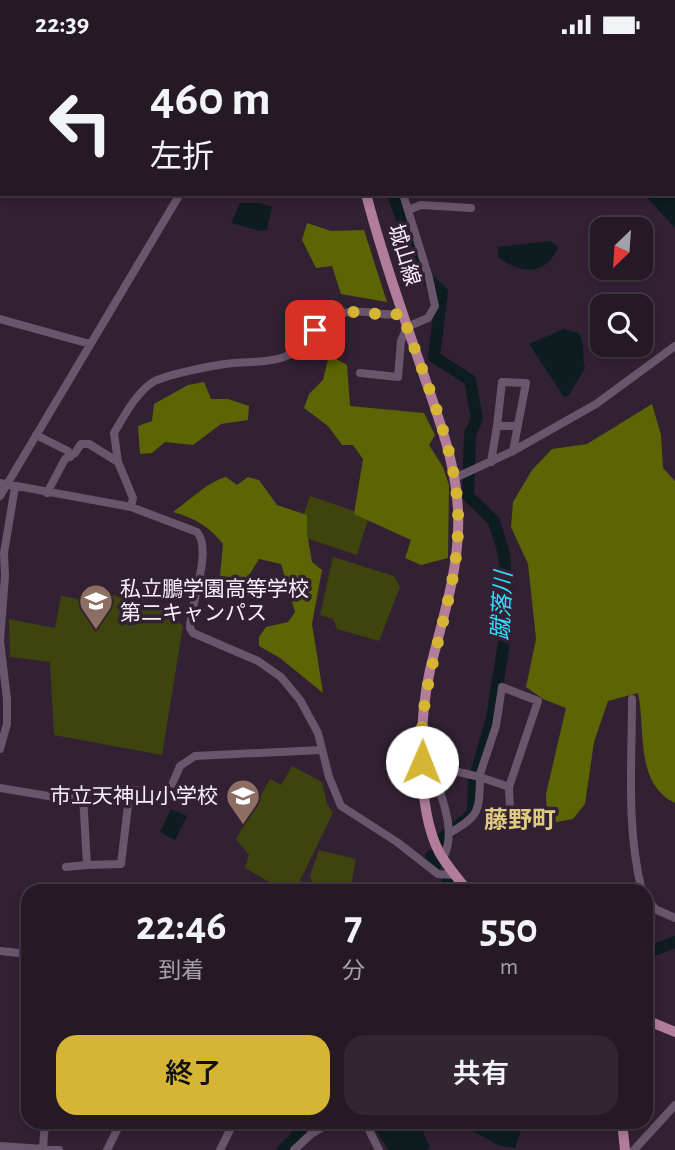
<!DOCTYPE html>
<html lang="ja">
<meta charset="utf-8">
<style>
:root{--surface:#261926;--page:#322632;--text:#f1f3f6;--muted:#a4a0a7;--line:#423843;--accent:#d6b534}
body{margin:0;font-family:"Alegreya Sans","Noto Sans JP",sans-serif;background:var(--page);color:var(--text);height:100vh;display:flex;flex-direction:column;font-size:26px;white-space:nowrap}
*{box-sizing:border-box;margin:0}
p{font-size:23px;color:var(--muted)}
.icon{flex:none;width:38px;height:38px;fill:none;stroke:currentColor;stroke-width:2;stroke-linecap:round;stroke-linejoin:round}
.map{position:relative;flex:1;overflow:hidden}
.drawer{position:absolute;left:21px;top:835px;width:632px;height:245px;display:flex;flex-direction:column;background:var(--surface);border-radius:21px;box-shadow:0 4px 10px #0003,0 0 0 2px var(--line)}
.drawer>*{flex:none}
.guide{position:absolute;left:0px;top:0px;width:676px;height:147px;box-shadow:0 4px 10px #0003,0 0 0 2px var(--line);background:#261926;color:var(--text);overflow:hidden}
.needle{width:46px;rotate:205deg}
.fabs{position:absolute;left:590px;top:168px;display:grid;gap:14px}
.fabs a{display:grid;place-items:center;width:63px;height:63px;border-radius:14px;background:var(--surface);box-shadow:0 4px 10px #0003,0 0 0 2px var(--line);font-size:35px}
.pin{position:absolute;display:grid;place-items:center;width:60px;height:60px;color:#fff;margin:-30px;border-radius:14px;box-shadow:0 4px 10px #0006}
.me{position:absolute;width:77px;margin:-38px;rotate:1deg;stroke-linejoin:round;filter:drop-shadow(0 0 5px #0008)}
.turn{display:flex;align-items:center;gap:24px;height:147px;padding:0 35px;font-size:32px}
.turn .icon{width:91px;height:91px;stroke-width:2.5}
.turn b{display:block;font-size:49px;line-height:60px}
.eta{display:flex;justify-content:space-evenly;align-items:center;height:119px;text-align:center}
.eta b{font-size:42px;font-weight:600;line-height:49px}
.action{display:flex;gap:14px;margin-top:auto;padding:14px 35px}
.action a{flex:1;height:80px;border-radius:21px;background:var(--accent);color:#111;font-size:28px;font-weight:600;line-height:80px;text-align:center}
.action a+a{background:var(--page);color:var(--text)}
.status{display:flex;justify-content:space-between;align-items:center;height:49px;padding:0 35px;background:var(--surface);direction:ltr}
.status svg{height:19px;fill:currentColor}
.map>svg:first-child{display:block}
.green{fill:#3f430e}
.forest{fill:#5d6403}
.water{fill:#0d1c1f}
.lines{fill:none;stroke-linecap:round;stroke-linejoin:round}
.river{stroke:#0d1c1f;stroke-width:12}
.minor{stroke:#69566b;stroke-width:8}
.major{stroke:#b17d9a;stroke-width:10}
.route{stroke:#d6b534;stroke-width:12;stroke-dasharray:0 21.6}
.labels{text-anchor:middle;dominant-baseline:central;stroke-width:7;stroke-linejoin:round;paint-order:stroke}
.street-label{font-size:21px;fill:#faeffb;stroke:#322133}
.poi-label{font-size:21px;fill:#faeffb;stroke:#322133;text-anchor:start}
.water-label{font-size:23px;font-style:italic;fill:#33dcfe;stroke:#322133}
.quarter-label{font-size:24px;font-weight:bold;fill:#e1cb7e;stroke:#322133}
</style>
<div class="status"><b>22:39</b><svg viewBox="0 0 49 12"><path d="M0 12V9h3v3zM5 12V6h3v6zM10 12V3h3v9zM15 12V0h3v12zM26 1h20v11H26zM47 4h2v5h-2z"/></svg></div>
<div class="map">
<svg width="675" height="1101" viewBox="0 0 675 1101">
<rect width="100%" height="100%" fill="#322133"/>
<path class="green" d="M310,447L369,467L357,506L297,486Z
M333,508L394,527L400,538L379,592L337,580L333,570L320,566Z
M87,541L163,556V562L169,564L183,577L162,706L54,686L50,613L10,608L9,570L55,579L61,547L85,551Z
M292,717L322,733L327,755L333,764L295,842H285L245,819L249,806L236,790L270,730L281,736Z
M319,801L356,810L350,842L309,841L312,834L310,826Z"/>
<path class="forest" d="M307,174L331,182L364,181L387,253L341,245L332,217L316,219L302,191Z
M329,306L347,316L350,357L424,364L435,386L429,396L443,418L449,436L448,509L421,516L405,509L411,491L354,465L363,410L353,396H342L328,377L304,359L309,345L323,331Z
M204,333L211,350H228L249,357L248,371L221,375L193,396L165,393L152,404L140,405L138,377L152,372L154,355L188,336Z
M652,355L661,386L663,419L675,432V754C634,734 646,680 638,644L608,652L594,693L585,755L573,770L547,775L546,745L566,659L543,650L526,638L536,590L528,515L511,478L513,453L532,421L552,400L587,395Z
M226,428L237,436L248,428L259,431L277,456L307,466V484L312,513L322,521L312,575L323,644L280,609L259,597V588L266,578L288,573L295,563L281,515L259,510L238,544L219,539L223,495C209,477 194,469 173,463C189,452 209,432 226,428Z"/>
<path class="water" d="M674,127L675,128V179L644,145H674Z
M240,154H260L272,158L267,181L260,182L231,174Z
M550,192L558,198C546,228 520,225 498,208V198Z
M564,280L579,284C585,295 582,306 585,319L569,346L564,348L529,295Z
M171,760L187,767L175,791L160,783Z
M228,833L255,840L256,842H217L218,837Z
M374,1073H426L424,1086L430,1098L427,1101H389L376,1082Z
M456,1073H524L515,1099L500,1097Z"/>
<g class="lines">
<path class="river" d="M402,0L404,2
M393,145L421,224L442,243L434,308L470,331L477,370L470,385L468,447L494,472L504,505L507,544L506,581L492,669L474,731L473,763L468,769L440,791
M431,807L435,816
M448,832L456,842
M646,904L675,893
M283,1101L298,1086L318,1073"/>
<path class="minor" d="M567,0V2
M109,2L110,0
M265,2V0
M579,2L584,0
M674,29H675
M0,39L2,40
M674,40L675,41
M674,67L675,66
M674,99H675
M408,161L421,156L471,159
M0,270L90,295
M360,324L398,328L401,292L407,278L428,269L435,257L429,229L403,145
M36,386L68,402L70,408
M513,402L526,334L502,333L497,377H518
M491,413L497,377
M455,429L513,402L596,355L675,297
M0,434L131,458L197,483C213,502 190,555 190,579L193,584L258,612L281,628L300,651L318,684L329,728L341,757L397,793L438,825L454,826
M47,444L65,410L75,404L81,395H89L118,413
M0,447L180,145
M131,458L133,449L118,413L114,384C124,367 136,344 153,333C165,326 210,317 225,315C245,312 265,315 284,308C309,299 320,267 349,263C367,260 384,269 402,264
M632,650C632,714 626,779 642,842
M0,700L7,675V650L0,592L5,527L4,504L15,438
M429,716L432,717C440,746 458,782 443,809
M432,717L480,728L509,738L538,652L502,638L496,677L480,725V728C479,763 480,766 450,784
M509,738L510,761
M0,739L60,749L108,739L130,740L165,747L168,745L180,717L195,707L321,701
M83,746L87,816L121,815L130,740
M66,818L87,816
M646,848L655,860L675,869
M0,902L28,905
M365,1073L379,1101
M0,1097L59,1101
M43,1100L45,1073
M107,1101L121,1073
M220,1101L234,1073
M294,1101L311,1085L331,1073
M634,1101L675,1056"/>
<path class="major" d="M341,0V2
M366,145C381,202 400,257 419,312C437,366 461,422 458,481C457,528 441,575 430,621C419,670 416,758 439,803C447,817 458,830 468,842
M646,971L675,983
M622,1073L625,1101"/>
</g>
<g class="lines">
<path class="route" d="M315,281C325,274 338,264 350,263C368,262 385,269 402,264C425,333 461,407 458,481C456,560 416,633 422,713"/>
</g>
<defs>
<g id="school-pin" transform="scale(1.75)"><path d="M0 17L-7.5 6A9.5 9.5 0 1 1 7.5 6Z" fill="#8d6e63" stroke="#322133"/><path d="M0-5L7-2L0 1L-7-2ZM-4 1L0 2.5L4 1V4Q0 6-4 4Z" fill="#fff"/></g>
</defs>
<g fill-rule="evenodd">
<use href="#school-pin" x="96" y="552"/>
<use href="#school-pin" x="243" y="747"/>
</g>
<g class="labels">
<g class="street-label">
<text transform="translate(404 206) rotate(73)">城山線</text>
</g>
<g class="poi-label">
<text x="120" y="540">私立鵬学園高等学校<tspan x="120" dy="24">第二キャンパス</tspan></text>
<text x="218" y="747" text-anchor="end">市立天神山小学校</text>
</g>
<g class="water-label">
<text transform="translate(503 557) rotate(-87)">蹴落川</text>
</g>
<g class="quarter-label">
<text x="520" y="772">藤野町</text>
</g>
</g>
</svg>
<div class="fabs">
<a><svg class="needle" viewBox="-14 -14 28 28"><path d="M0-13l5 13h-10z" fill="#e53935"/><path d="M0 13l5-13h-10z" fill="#a4a0a7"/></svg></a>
<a><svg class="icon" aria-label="search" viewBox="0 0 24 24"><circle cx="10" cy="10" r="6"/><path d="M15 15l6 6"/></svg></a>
</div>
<div class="pin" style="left:315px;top:281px;background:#d93025"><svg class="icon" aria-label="arrive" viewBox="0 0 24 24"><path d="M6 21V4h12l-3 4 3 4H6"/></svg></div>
<svg class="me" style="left:422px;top:713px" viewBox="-20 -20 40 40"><circle r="19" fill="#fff"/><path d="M0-13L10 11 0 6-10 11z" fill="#d6b534"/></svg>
<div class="guide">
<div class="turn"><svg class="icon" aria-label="left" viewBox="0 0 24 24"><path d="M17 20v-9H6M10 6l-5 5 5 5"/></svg><div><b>460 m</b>左折</div></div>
</div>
<section class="drawer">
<div class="eta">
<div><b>22:46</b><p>到着</p></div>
<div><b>7</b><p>分</p></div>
<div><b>550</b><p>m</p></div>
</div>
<div class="action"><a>終了</a><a>共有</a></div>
</section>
</div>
